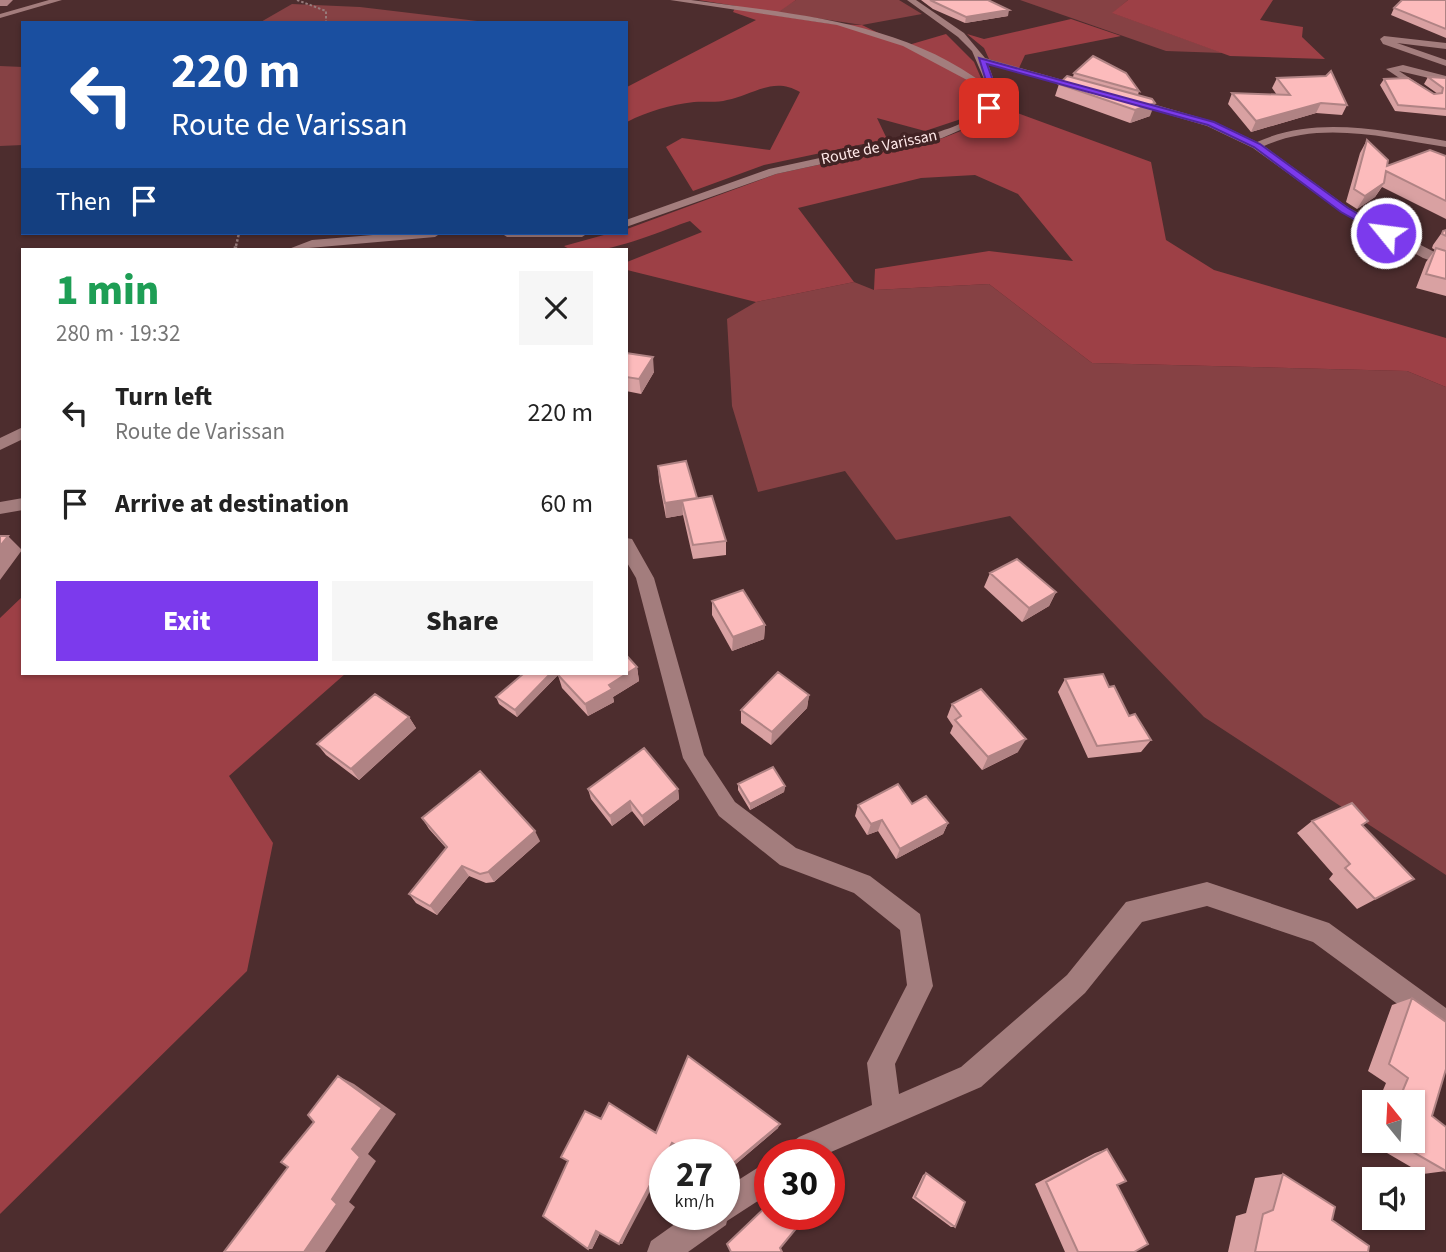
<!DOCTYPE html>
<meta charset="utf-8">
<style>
:root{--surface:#fff;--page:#f6f6f6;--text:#222;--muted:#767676;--accent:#7c3aed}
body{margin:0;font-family:"Source Sans 3",sans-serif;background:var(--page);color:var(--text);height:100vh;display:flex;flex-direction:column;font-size:26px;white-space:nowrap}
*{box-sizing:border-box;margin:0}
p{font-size:23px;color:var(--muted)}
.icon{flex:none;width:38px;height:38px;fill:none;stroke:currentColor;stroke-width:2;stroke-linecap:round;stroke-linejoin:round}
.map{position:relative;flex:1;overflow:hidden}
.side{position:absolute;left:21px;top:248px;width:607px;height:427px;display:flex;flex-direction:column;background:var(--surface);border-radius:0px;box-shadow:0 2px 5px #0004}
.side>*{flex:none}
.top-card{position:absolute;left:21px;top:21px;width:607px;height:214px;border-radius:0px;box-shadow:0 2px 5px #0004;background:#1a4fa0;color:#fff;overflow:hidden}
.needle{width:46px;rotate:342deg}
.controls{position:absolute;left:1362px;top:1090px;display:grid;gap:14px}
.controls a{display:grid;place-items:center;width:63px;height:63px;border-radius:0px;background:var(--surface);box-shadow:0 2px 5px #0004;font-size:35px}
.speed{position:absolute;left:649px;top:1139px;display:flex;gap:14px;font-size:35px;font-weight:700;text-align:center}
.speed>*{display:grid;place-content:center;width:91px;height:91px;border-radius:50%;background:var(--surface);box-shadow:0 2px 5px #0004;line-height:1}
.speed small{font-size:18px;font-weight:400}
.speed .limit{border:10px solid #d22;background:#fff;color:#111}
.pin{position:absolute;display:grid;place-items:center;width:60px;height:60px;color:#fff;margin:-30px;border-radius:14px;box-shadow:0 4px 10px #0006}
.me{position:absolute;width:77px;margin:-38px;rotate:299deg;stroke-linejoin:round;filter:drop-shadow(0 0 5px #0008)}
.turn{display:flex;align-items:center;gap:24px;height:147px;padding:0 35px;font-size:32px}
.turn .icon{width:91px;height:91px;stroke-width:2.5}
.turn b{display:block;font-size:49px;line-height:60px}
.then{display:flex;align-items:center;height:66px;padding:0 35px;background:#0003;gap:14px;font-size:26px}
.round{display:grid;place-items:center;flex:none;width:74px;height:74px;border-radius:0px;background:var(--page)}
.summary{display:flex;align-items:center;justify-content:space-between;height:119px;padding:0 35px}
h1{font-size:42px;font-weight:800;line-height:52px;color:#1e9e55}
.action{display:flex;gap:14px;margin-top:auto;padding:14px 35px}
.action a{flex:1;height:80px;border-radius:0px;background:var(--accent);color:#fff;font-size:28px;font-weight:800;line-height:80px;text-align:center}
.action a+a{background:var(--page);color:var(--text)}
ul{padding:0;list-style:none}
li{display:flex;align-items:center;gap:21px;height:91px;padding:0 35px}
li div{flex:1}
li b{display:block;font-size:26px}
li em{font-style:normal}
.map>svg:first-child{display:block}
.green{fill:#864144}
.forest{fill:#9d4046}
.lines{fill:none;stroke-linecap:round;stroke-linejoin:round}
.path-far2{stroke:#977b7b;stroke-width:2;stroke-dasharray:2.5 2;stroke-linecap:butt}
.path-far1{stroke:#977b7b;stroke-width:2.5;stroke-dasharray:2.5 2;stroke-linecap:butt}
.path{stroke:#977b7b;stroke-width:3.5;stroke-dasharray:3.5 2.5;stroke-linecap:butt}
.minor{fill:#a37d7d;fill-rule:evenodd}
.wall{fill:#d9a1a2}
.shaded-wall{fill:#b08384}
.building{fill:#fcbbbc;stroke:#b08384;stroke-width:2}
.route{fill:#7c3aed;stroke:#51269a;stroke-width:2}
.labels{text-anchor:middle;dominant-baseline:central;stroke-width:7;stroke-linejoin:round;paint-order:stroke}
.far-street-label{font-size:16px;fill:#ffe9e9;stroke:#422324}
</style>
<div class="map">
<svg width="1446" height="1252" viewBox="0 0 1446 1252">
<rect width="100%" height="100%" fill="#4d2d2e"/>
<path class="green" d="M796,0H899L922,14L862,25L776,12Z
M1020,0H1128L1113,13L1223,53L1166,51Z
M292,4L360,7L494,23H259Z
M0,66L23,67V145L0,146Z
M854,282L874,290L989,284L1092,363L1407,371L1446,387V875L1204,717L1010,516L896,540L845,471L758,492L732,406L727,319L756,302Z"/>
<path class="forest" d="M698,0H796L774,15L832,24L862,25L905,46L946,34L974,62L981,78L966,83L983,99L964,118L925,131L877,118L887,139L764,165L693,191L666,147L682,138L770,150L800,92C773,76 753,95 727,100C717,103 705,101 694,102C670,105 648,111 627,122V87L756,20L733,12L736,6Z
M1128,0H1273L1260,20L1303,27L1302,37L1325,59L1230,56L1112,13Z
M1071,19L1121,36L1025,55L1019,68L989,59L984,48L967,34L984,39Z
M998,106L1151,162L1166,240L1214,270L1446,338V387L1407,371L1092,363L989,284L874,290L875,269L989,251L1073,261L1018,194L975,175L921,178L798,208L854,282L756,302L627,270V262L702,232L690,221C662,230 589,264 564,246L611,233H626L627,229L776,174L943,138L981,123Z
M23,596V674H345L229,776L273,843L247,971L0,1214V618Z"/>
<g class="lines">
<path class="path-far2" d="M297,0L326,11V23"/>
<path class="path-far1" d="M236,246L239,233"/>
<path class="path" d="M235,250L236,244"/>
<path class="minor" d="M49,0H62L0,18V14Z
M670,0H691C793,14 901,21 987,86L972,51L958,37L907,0H916L964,33L985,58L1091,88L1086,91L988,64L1000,97L981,121L942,138L776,174L626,227V220L769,169L935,133C963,124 971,121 990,98L967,80L903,46L837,25Z
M1384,36L1446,43V49L1397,43L1446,60V66L1383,44L1380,39Z
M1403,65L1446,76V82L1399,71L1428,90L1420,92L1386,69Z
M1129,97L1215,122L1257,142C1317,115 1383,131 1446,141V147C1387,138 1321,120 1264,146L1349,208L1446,258V266L1423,258L1341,212L1253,148L1207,126L1126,102V98Z
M397,233H441L435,237L286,250L312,240Z
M501,233H588L582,237H507Z
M23,427V439L0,450V438Z
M23,498V510L0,514V502Z
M626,538L632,539L654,578L704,755L735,802L796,848L870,876L920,914L933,986L895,1064L899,1094L961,1067L1067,975L1126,902L1207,882L1329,923L1446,1008V1037L1437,1033L1313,942L1207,906L1142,922L1085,993L981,1087L824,1155H783L788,1145L799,1137L872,1105L867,1063L907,985L900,930L854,893L780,865L719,816L683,758L636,578L626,561Z
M770,1160V1193L727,1221L726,1225L688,1252H647L651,1241L689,1214H724V1189Z"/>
</g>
<path class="wall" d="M921,0H988L1008,16L965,23L933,9Z
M1446,0V38L1391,15L1394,8Z
M1074,73L1139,91L1138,95L1150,116L1130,123L1055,96L1059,84L1073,77Z
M1428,77L1446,78V116L1395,111L1380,85L1384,79L1434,94H1438L1424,84Z
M1277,78L1347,105L1342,115L1316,113L1251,132L1228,104L1232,93L1277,95L1272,88Z
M1367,140L1387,166L1446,156V219L1382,187L1375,197L1357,209L1346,202L1360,153Z
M1446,230V296L1416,288L1426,262L1435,250L1432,248L1433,245L1443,231Z
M626,353L654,372L641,394L626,391Z
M658,466L697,499L726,541V555L693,559L683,515L666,518L659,481Z
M990,573L1056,592L1049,606L1022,622L984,587Z
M712,601L765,625L764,639L732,651L712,615Z
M637,667L639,681L613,697L614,702L588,716L562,688L558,675L517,717L499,704L496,697L559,674Z
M1065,679L1109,687L1129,716L1151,740L1141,752L1088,758L1058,692Z
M809,695L807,708L771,745L741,723V710Z
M952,704L1018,752L982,770L950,733L953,726L947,717Z
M409,717L416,728L359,780L326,755L317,744Z
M738,784L785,786L784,792L750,810L738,790Z
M588,789H678L679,799L644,826L632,811L612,826L591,799Z
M912,804L948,823L943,834L896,859L878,831L867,835L855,816L858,805Z
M422,818L540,841L494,882L486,883L469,876L437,915L416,903L409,894L446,848L429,829Z
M1312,821L1362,825L1414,879L1357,909L1329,879L1333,874L1297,833Z
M1412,998L1432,1116L1446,1171L1423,1174L1363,1139L1374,1113V1141H1412V1102H1378L1386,1083L1368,1071L1392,1005Z
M601,1119L656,1133L778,1128L724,1174V1155H689L674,1146L669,1155H665L622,1244L600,1233L592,1249Z
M1107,1149L1134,1252H1065L1035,1184L1095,1153Z
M926,1173L955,1227H951L912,1198L923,1175Z
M1283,1174L1332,1220L1368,1252H1228L1236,1216L1246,1213L1255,1178Z"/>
<path class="shaded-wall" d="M0,0H13L7,6H0Z
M1009,10L1008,16L965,23L966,17Z
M1155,103L1150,116L1130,123L1135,110Z
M1321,103L1316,113L1251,132L1256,121Z
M1384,183L1375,197L1357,209L1365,196Z
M653,357L654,372L641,394L639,379Z
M697,498L682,501L683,515L666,518L665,503Z
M8,536L22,550L0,580V546Z
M1056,592L1049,606L1022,622L1029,608Z
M765,625L764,639L732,651L733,637Z
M637,667L639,681L613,697L614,702L588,716L585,704L609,685Z
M550,674H559L517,717L515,710Z
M809,695L807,708L771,745L772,732Z
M409,717L416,728L359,780L351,769Z
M1026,739L1018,752L982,770L988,757Z
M785,786L784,792L750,810V804Z
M678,789L679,799L644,826L642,816Z
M630,801L632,811L612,826L610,816Z
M882,820L878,831L867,835L871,824Z
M948,823L943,834L896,859L900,849Z
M535,831L540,841L494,882L488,872Z
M462,866L469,876L437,915L430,906Z
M338,1076L354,1084L396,1114L368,1154L376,1161L349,1202L355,1207L325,1252H304L332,1199Z
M780,1124L778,1128L724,1174V1171Z
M672,1143L674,1146L669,1155H666Z
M665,1157V1163L622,1244H619Z
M596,1231L600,1232L592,1249H588Z"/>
<path class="building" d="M930,0H988L1009,10L966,17Z
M1402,0H1446V29L1394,8Z
M1093,56L1126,73L1139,91L1074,73Z
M1331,71L1347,105L1321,103L1256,121L1232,93L1290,95L1277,78L1326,76Z
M1067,76L1152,99L1155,103L1135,110L1059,84Z
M1428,77L1446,78V109L1398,105L1384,79L1408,78L1434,94L1442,93L1443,88Z
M1367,140L1388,160L1387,166L1430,150L1446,156V201L1386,171L1384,183L1365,196L1354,189Z
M1446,230V236L1442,234L1443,231Z
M1436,248L1446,251V279L1426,274Z
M626,353L653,357L639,379L626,377Z
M686,461L697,498L665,503L658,466Z
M712,496L726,541L693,545L682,501Z
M0,536H8L0,546Z
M1017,559L1056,592L1029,608L990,573Z
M743,590L765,625L733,637L712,601Z
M626,655L637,667L609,685L612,689L585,704L558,675L560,674H626Z
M778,672L809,695L772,732L741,710Z
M523,674H550L515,710L496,697Z
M1103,674L1109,687L1114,686L1129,716L1135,714L1151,740L1097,746L1065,679Z
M981,689L1026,739L988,757L955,720L961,716L952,704Z
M375,694L409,717L351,769L317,744Z
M644,748L678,789L642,816L630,801L610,816L588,789Z
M773,767L785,786L750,804L738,784Z
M480,771L535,831L488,872L480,874L462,866L430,906L409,894L447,847L422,818Z
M898,784L912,804L926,796L948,823L900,849L882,820L871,824L858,805Z
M1352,803L1368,821L1362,825L1414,879L1375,899L1345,868L1350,864L1312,821Z
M1412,998L1446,1022V1069L1432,1116L1446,1127V1171L1394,1141H1412V1102H1398L1408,1078L1389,1064Z
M688,1056L780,1124L724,1171V1155H693L672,1143L619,1244L596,1231L588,1249L543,1216L568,1161L561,1157L585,1111L601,1119L609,1103L656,1133Z
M338,1076L382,1108L352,1149L360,1157L332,1199L337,1204L304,1252H224L288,1167L281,1162L314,1122L308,1115Z
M1107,1149L1126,1181L1117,1185L1148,1244L1134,1252H1078L1046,1182Z
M926,1173L965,1202L955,1227L915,1197Z
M1283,1174L1335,1207L1332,1220L1369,1246L1368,1252H1255L1263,1214L1273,1210Z
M770,1203V1214H808L780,1248L782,1252H731L727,1244Z"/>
<path class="route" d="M979,58L1214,122L1260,144L1348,208L1391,233L1382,235L1341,212L1254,147L1208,125L987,64L999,97L992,110H986L991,97Z"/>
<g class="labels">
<g class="far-street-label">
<text transform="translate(879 147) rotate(-12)">Route de Varissan</text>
</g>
</g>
</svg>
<div class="controls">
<a><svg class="needle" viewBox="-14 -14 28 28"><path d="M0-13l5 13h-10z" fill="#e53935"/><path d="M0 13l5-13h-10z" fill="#767676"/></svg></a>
<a><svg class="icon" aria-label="sound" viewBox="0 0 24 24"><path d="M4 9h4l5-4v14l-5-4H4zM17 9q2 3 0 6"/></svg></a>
</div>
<div class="speed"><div>27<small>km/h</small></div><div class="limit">30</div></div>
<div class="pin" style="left:989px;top:108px;background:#d93025"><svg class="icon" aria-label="arrive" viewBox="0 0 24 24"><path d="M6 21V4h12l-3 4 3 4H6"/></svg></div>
<svg class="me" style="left:1386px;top:233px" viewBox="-20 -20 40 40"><circle r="17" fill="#7c3aed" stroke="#fff" stroke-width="3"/><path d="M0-11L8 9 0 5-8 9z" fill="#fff"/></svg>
<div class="top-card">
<div class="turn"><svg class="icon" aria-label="left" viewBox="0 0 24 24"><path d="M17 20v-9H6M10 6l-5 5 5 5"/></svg><div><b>220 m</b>Route de Varissan</div></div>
<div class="then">Then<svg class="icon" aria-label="arrive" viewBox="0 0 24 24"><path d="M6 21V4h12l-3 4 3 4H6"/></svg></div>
</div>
<section class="side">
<div class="summary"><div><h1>1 min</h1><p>280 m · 19:32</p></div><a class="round"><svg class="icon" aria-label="close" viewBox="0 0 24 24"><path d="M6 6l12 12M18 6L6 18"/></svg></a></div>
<ul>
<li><svg class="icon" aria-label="left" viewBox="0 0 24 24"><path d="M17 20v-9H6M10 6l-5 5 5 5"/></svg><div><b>Turn left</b><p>Route de Varissan</p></div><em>220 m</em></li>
<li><svg class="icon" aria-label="arrive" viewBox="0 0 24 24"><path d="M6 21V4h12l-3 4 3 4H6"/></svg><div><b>Arrive at destination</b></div><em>60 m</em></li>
</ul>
<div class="action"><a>Exit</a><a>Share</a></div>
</section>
</div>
